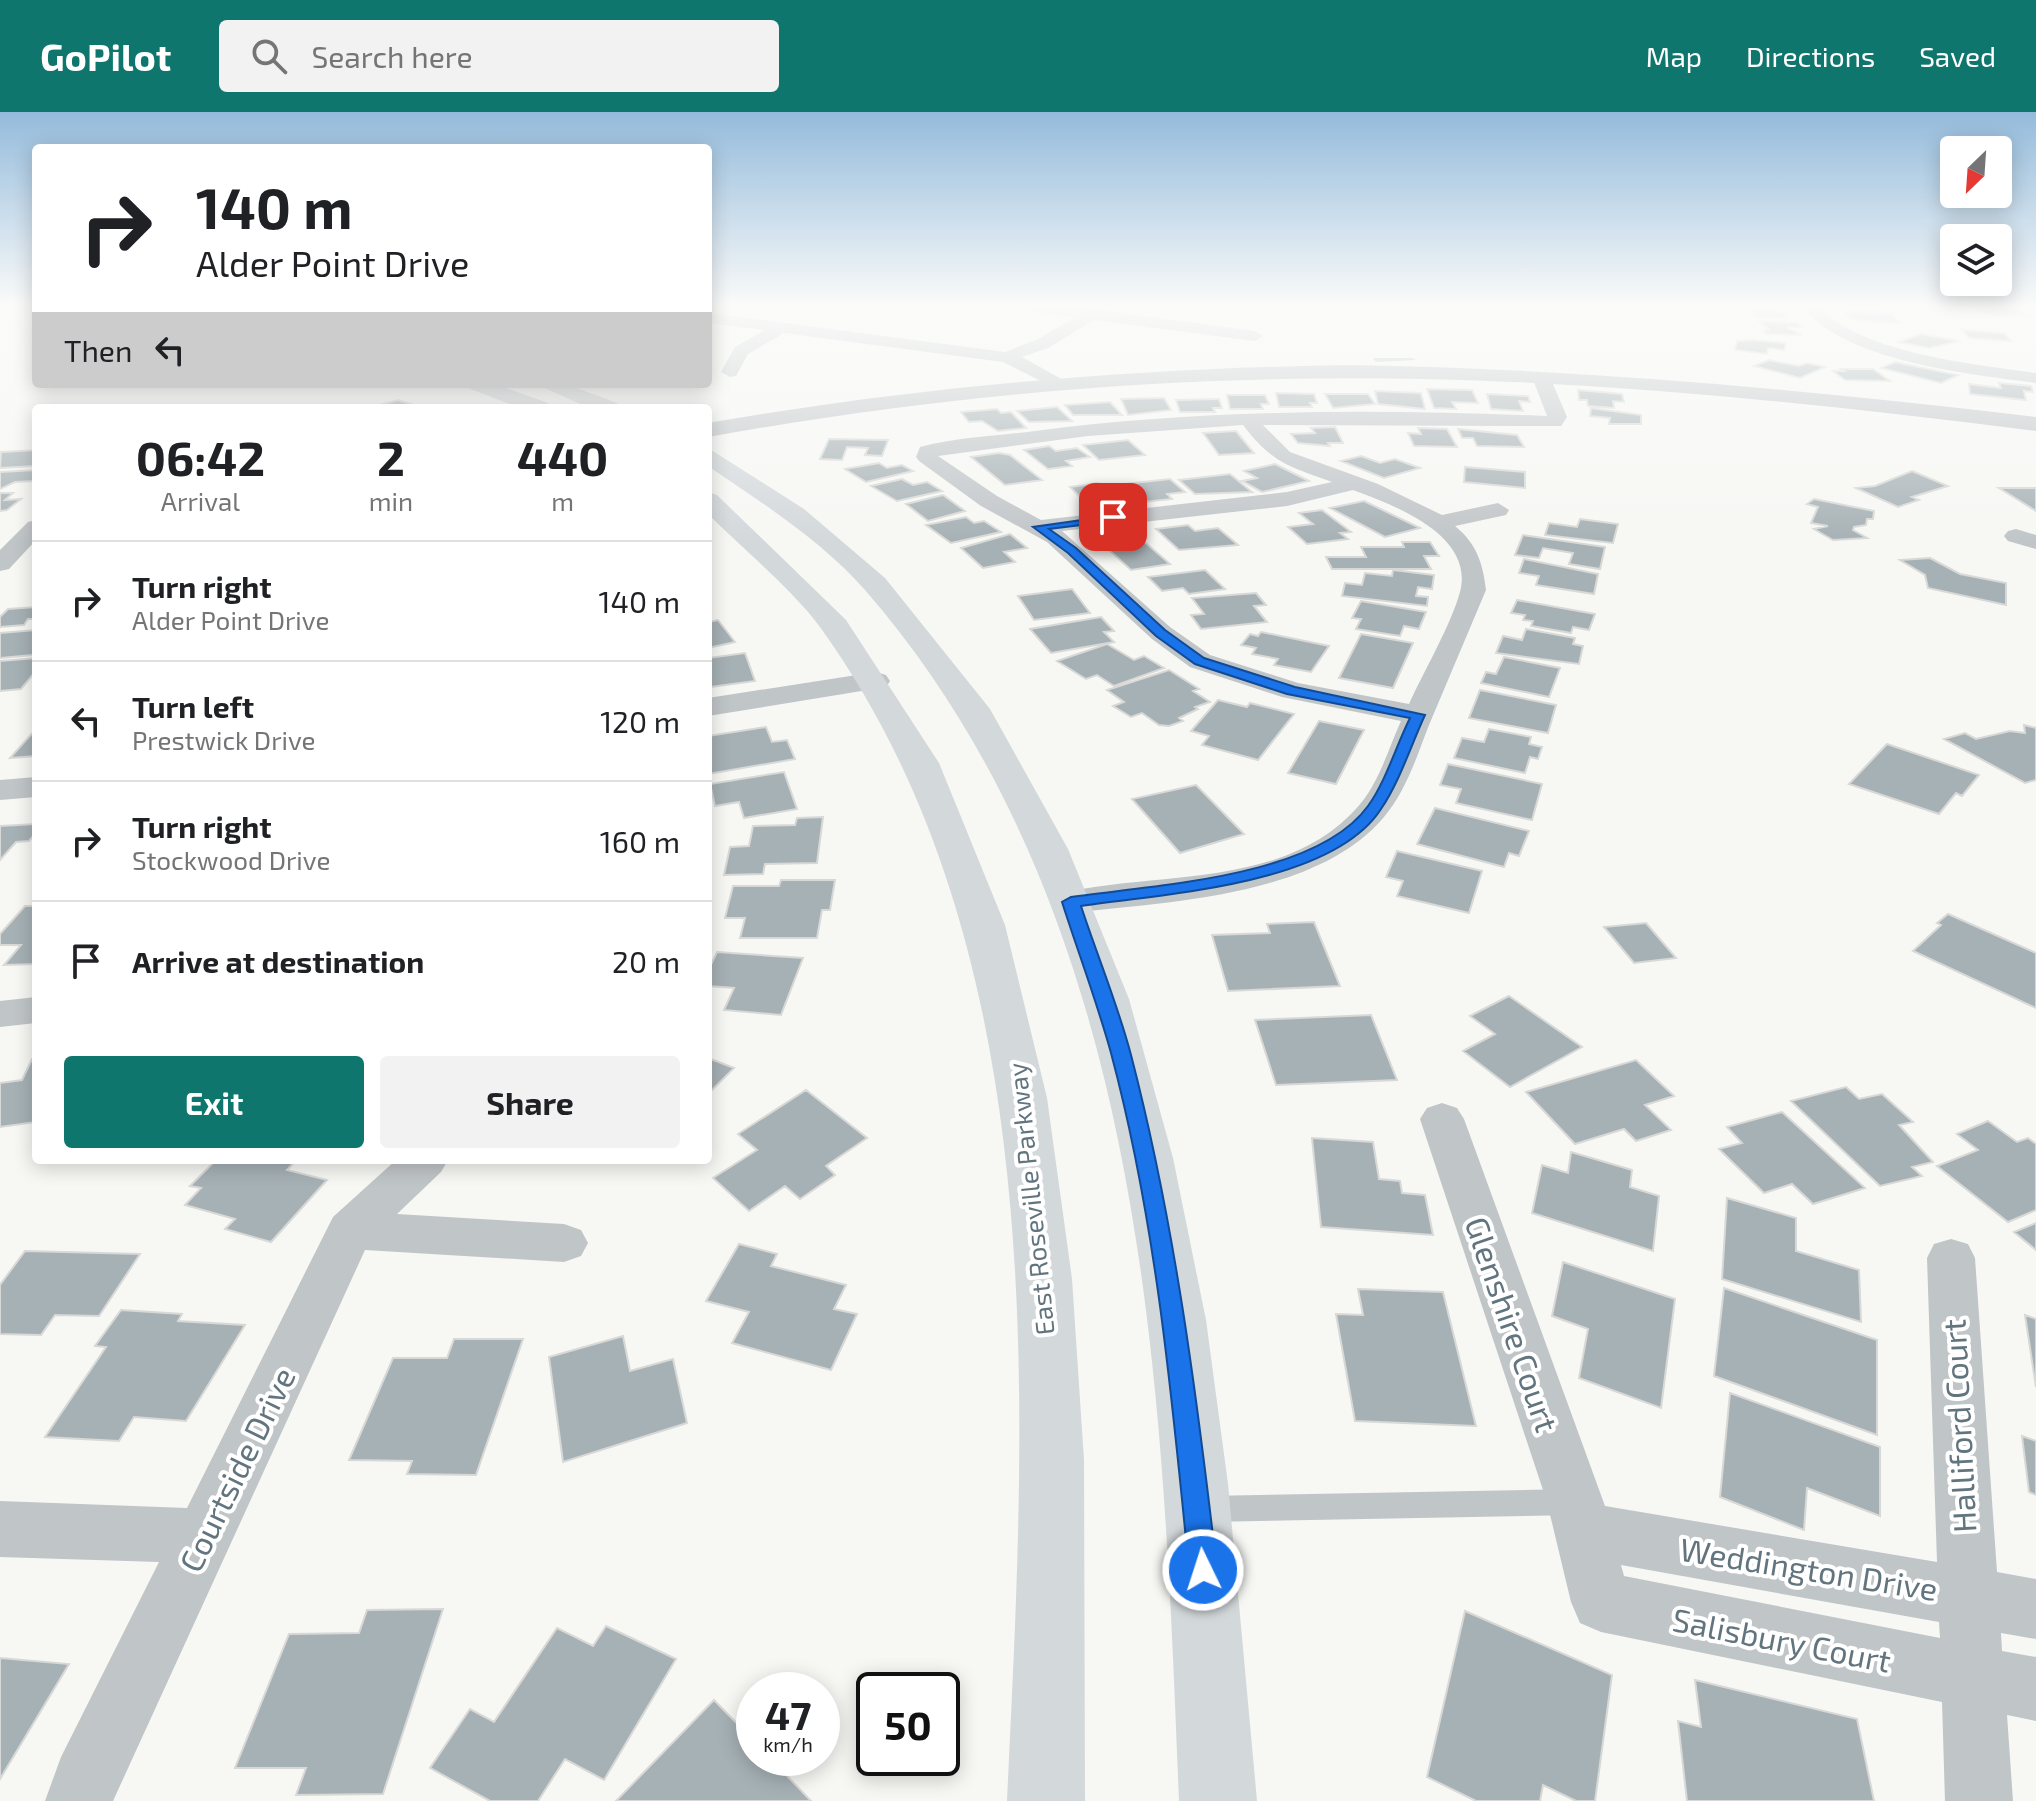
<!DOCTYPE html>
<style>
:root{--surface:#fff;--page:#f2f2f2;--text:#202124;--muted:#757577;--line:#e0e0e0;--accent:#0f766e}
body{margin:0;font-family:"Exo 2",sans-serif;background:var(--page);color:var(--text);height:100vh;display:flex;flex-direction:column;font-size:30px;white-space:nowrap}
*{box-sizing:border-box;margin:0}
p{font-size:26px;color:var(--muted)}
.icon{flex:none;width:44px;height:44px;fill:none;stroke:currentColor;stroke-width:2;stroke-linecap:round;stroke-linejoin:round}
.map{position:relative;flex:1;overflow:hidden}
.sheet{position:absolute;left:32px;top:292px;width:680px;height:760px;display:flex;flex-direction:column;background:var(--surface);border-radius:8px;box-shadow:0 4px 20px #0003}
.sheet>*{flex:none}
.top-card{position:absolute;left:32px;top:32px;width:680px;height:244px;border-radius:8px;box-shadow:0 4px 20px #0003;background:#fff;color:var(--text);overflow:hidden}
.needle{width:52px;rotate:205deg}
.fabs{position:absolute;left:1940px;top:24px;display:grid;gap:16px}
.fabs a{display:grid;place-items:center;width:72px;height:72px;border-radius:8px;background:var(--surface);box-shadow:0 4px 20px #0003;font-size:40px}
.speed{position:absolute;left:736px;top:1560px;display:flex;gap:16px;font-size:40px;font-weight:700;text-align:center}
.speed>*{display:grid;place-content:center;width:104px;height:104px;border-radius:50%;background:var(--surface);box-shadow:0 4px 20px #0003;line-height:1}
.speed small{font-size:20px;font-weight:400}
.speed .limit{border:4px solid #111;border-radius:12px;background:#fff;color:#111}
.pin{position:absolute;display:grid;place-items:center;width:68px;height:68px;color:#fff;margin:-34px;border-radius:16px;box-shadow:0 4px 12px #0006}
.me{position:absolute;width:88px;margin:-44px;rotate:356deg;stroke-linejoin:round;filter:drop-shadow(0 0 6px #0008)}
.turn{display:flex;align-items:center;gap:28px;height:168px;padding:0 32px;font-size:36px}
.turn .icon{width:104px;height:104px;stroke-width:2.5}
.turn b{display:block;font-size:56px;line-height:68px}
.then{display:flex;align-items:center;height:76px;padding:0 32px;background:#0003;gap:16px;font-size:30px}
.eta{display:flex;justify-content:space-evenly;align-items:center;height:136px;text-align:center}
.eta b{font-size:48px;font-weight:700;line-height:56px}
.primary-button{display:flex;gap:16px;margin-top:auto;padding:16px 32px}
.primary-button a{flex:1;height:92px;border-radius:8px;background:var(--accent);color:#fff;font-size:32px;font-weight:700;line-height:92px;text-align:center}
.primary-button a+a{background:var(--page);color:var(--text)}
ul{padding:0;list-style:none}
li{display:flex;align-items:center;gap:24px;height:120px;padding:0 32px;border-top:2px solid var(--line)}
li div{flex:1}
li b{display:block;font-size:30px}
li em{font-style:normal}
header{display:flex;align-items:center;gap:48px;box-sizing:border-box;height:112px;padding:0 40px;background:var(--accent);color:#fff}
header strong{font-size:38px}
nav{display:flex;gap:44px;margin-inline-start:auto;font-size:28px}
.search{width:560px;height:72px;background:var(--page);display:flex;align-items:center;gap:20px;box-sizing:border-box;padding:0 28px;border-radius:8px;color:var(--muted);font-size:30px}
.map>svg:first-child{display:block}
.building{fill:#a6b1b5;stroke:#d8d8d6;stroke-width:2}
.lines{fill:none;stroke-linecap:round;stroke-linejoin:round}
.service{fill:#c0c5c8;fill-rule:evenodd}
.minor{fill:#c0c5c8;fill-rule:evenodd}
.tertiary{fill:#c0c5c8;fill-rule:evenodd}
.secondary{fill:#d3d8db;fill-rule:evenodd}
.route{fill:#1a73e8;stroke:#114b97;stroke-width:2}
.labels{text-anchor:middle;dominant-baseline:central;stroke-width:8;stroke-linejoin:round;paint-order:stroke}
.street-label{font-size:26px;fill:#62757f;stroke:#fff}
.near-street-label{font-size:32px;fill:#62757f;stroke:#fff}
</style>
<header>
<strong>GoPilot</strong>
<div class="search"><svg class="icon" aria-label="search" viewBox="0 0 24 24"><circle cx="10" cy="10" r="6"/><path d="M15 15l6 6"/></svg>Search here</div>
<nav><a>Map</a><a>Directions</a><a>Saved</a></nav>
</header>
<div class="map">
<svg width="2036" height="1689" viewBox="0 0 2036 1689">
<rect width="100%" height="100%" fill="#f7f7f4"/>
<path class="building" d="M1748,195L1778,197L1786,206L1756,205Z
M1976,195L2017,196L2030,204L1988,203Z
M1843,198L1891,201L1900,211L1857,208L1849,206Z
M1759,209L1797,211L1802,215H1786L1802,223L1767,222L1763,218H1769Z
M1962,218L2004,221L2011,229L1969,226Z
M1921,222L1959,229L1929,236L1899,230Z
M1753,228L1786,231L1784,238L1768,236L1767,242L1735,238L1737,229Z
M1769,248L1799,254L1807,251L1825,255L1800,266L1754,254Z
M1895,250L1958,263L1941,271L1881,256Z
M1841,257H1873L1890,269L1845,268L1833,259H1844Z
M1999,271L2031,274L2033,280L2024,279L2026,288L1970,282L1969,272L2001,276Z
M1427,277L1472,278L1478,291L1452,290L1456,297L1434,296Z
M1578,278L1622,282L1624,290L1613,289L1614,296L1588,294L1587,288H1579Z
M1375,279L1421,281L1425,297L1378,292Z
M1276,281L1314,282L1317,291H1310L1312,295H1279Z
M1325,282H1368L1375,292L1333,296Z
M1487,282L1528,284L1530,290L1519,289L1523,299L1491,297Z
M1227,283H1265L1269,292H1261L1263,297H1230Z
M1164,286L1171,298L1128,303L1121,287Z
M1219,287L1222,296H1213L1215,300H1180L1176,288Z
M398,288L421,295H372Z
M1110,290L1122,303H1073L1065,293Z
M1057,295L1072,309L1029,310L1017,299Z
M1591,296L1641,303V312H1609L1610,306L1590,304Z
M997,297L1001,301L1011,300L1026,316L998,319L982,309L969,310L961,300Z
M1335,315L1343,331H1328L1330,334L1298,331L1291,322L1315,321L1311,316Z
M1418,316L1447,317L1457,335L1414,334L1408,321L1421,322Z
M1458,317L1517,323L1524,335L1477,334L1473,326H1462Z
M1236,319L1254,341L1219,343L1203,321Z
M829,327L888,328L882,344L865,343L868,336L847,335L842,348L820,347Z
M1128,328L1145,343L1099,348L1083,333Z
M1049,334L1056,339L1077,336L1090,345L1066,349L1072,354L1048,357L1024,338Z
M36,338V354L0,356L1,340Z
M999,341L1010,343L1042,368L1005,373L971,345Z
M1361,344L1380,351L1395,347L1420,356L1384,366L1341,349Z
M879,351L887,356L902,353L913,359L866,370L845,357Z
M1275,352L1309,369L1262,380L1242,369L1257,366L1244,359Z
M1465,355L1525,360V376L1464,370Z
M36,358L35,369L15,370L0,377V360Z
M1912,359L1948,374L1912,385L1919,388L1898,395L1856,376L1875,374Z
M1230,362L1252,380L1195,382L1179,368Z
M902,367L913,373L927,370L942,379L897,389L871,374Z
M1170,367L1185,380L1167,382L1172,387L1143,390L1124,372Z
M1098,371L1110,383L1125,381L1135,390L1091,396L1070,375Z
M1999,376H2036V399Z
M0,381H13L5,388L21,387L7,398L0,399Z
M943,383L965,399L928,409L906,392Z
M1814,387L1874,399L1873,407H1867L1866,413L1854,415L1853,418L1867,426L1833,428L1814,417L1828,414L1811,411L1818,395L1807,392Z
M1364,389L1420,416L1385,425L1330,396Z
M1322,398L1351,420L1340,421L1348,427L1307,432L1288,415L1313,412L1299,401Z
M966,405L974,411L984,409L1001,420L951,431L926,413Z
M1580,407L1618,412L1613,431L1545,423L1549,411L1577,415Z
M1188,413L1195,419L1218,416L1238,433L1179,438L1156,417Z
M1131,421L1147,432L1170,452L1131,458L1096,426Z
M1010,422L1027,436L1004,440L1015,450L983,456L961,436Z
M1523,423L1605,435L1600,457L1569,452L1573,441L1543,436L1539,446L1515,443Z
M1402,430H1430L1439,444H1424L1431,457H1332L1326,445H1366L1361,435H1404Z
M1930,446L1960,462L2006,471V493L1928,476L1925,463L1900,448Z
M1524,447L1598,462L1594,482L1536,473L1539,464L1519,461Z
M1205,458L1225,477L1189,482L1183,476L1162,479L1148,465Z
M1393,458L1434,463L1432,477L1418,475L1416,484L1428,485L1427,494L1342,484L1345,471L1362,473L1365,461L1392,464Z
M1072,477L1090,501L1034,508L1018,484Z
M1256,481L1266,493L1254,494L1267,510L1201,517L1191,503L1204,502L1192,486Z
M1517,488L1595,502L1589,518L1573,515L1571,521L1531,514L1533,509L1523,508L1525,503L1511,501Z
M1361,489L1426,500L1419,517L1404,514L1400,524L1356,517L1361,507L1352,506Z
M36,495V507H28L24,513L0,515V505L8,497Z
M1101,505L1114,519L1104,520L1114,530L1051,541L1030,517Z
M718,508L735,530L708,536V510Z
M1526,517L1575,526L1573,532L1583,534L1579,552L1496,541L1503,524L1522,528Z
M36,518L33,543L0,546V521Z
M1261,520L1329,534L1311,560L1274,553L1278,547L1252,542L1256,536L1241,533L1250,522L1258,524Z
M1361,522L1413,531L1393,576L1339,566Z
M1107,532L1134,548L1144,544L1164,556L1114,574L1097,563L1086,567L1057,549Z
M745,541L755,569L710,575L708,546Z
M1504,545L1560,556L1549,585L1481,571L1486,560L1496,562Z
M36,546V559L21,577L0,579V549Z
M1169,558L1199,577L1193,579L1210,590L1195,595L1198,597L1179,606L1183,609L1169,614L1159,613L1142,601L1131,605L1113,594L1124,590L1107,578Z
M1480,578L1556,593L1548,621L1469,606Z
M1218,588L1247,595L1250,591L1294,602L1258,648L1202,633L1209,624L1191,619Z
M1319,609L1364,618L1336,672L1288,661Z
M2024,613L2036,616V668L2025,671L1944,627L1965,621L1976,627L2010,619L2025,621Z
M766,615L772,630L787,628L795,647L708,662V641L711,640L708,624Z
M36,617V644L10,646Z
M1489,617L1531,625L1529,632L1542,635L1538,647L1530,645L1525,661L1454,646L1462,626L1484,630Z
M1887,632L1979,663L1962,684L1956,681L1939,702L1849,672Z
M1448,652L1542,672L1532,708L1456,691L1461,677L1440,673Z
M784,660L797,697L744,706L739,690L715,694L710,672Z
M1196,673L1244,722L1180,741L1132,687Z
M1435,696L1529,719L1519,744L1509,741L1504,755L1417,732Z
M823,705L817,751L765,752L763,762L724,763L730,735L749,734L753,714L795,713L797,706Z
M36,712V721L29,729L16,730L0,748V714Z
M1397,739L1482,759L1469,801L1397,784L1403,769L1386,765Z
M781,768H835L830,798H822L817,826H740L745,806H725L733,774H779Z
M25,794H36V852L4,853L21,833H0V822Z
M1948,802L2036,841V896L1913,839L1941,813L1937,811Z
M1314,810L1340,874L1228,879L1212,823L1270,821L1267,812Z
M1646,811L1676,846L1634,851L1604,815Z
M717,840L803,846L781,903L724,898L734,876L708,874V859Z
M1509,884L1582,935L1510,975L1463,939L1495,922L1470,904Z
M1371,903L1397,968L1276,973L1255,908Z
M708,946L734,956L708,982Z
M32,947H36V1010L0,1015V971L22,968Z
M1636,948L1674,984L1645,993L1671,1018L1636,1029L1624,1017L1575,1032L1526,980Z
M1846,975L1859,987L1882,982L1913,1010L1899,1013L1933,1050L1912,1055L1922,1064L1880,1074L1791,989Z
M806,978L867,1026L826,1054L835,1063L800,1087L785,1074L749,1099L713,1066L757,1038L738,1022Z
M1782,1000L1865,1076L1813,1092L1792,1072L1764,1081L1719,1037L1742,1031L1727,1015Z
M1988,1009L2017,1030L2028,1026L2036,1032V1098L2008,1110L1937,1054L1978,1038L1957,1022Z
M1312,1026L1373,1030L1379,1067L1400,1069L1402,1081L1425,1083L1433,1123L1321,1115Z
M1571,1040L1632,1058L1630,1075L1659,1084L1653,1139L1532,1101L1542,1053L1568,1061Z
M216,1048H296L287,1058L327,1068L271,1130L225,1117L235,1107L185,1093L201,1076L190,1074Z
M1727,1086L1796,1106V1139L1859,1158L1861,1210L1722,1167Z
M2036,1111V1138L2014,1120Z
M739,1132L777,1142L771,1154L846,1173L834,1197L857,1202L831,1258L732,1231L749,1200L706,1189Z
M25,1139L140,1142L99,1204L55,1203L41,1223L0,1222V1173Z
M1563,1150L1675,1187L1661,1296L1579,1266L1588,1217L1552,1204Z
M1724,1176L1877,1228V1323L1714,1264Z
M1358,1177L1443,1180L1476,1314L1355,1309L1336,1202L1363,1203Z
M121,1198L182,1202L178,1209L245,1213L186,1309L134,1305L119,1329L45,1325L106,1235L95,1234Z
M2025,1203L2036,1207V1275Z
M623,1224L630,1259L673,1247L687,1311L563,1350L549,1245Z
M454,1227H523L476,1363L407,1362L412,1349L349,1348L393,1246H447Z
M1730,1281L1880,1335V1404L1807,1376L1804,1418L1720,1385Z
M2022,1324L2036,1329V1383L2029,1380Z
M443,1497L383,1682L296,1683L306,1656H235L289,1522L359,1521L367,1498Z
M1465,1499L1612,1563L1595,1689H1576L1543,1673L1540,1689H1476L1427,1665Z
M606,1514L676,1547L604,1668L565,1647L538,1689H490L430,1656L470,1597L494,1610L557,1516L593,1534Z
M0,1546L69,1552L0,1667Z
M1695,1568L1857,1607L1874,1689H1687L1678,1609L1701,1615Z
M714,1588L754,1629V1646H770L811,1689H616Z"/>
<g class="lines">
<path class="service" d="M0,194H11L0,198Z
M1373,246H1412L1416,248L1376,250Z
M1572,1377L1582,1381L1585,1390L1582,1399L1572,1403L1206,1410L1196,1406L1192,1397L1196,1388L1206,1384Z"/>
<path class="minor" d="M1017,194L1093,197L1255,219L1263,224L1255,229L1094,208L1048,236L1022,245L1065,269V277L1059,278L1003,250L784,221L748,242L736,264L730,265L721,260L735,235L765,218L708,211V201L1005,240L1036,228L1076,205L1025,199Z
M1802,194H1819C1861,242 1975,252 2036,261V271C1970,262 1845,250 1802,194Z
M1541,260L1550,265L1567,305L1561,314L1263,313L1290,340L1378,372L1442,403L1498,391L1509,398L1506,403L1455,414C1477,432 1483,452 1486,478C1467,523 1448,568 1429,613C1417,644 1406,679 1384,705C1317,785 1167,790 1071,801L1058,798L1053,790L1058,782C1157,758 1288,779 1361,691C1380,668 1389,635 1401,609L1282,585L1190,555L1152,527L1047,430L981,394L919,349L916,345L920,335C957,325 997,324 1035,319C1205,297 1376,297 1547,304L1532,265ZM1243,313C1272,351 1288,354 1332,370L1287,380L1041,408L997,384L938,344L1088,324ZM1353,378C1394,393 1475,423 1460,480C1451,513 1424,559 1409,592L1298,571L1210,543L1170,515L1062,419L1287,394Z
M36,408V428L9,457L0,459V438L28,410Z
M2016,417L2036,423V437L2008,429L2004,424L2008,419Z
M876,560L886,563L890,569L886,575L708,604V586Z
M36,665V685L0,688V668Z
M36,885V911L0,915V889Z
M1442,991L1457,996L1464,1007L1605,1394L1937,1450L1927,1146L1934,1132L1951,1127L1968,1132L1975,1146L1997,1460L2036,1467V1527L2001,1521L2002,1539L2036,1545V1609L2007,1603L2013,1689H1945L1942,1590L1601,1520L1580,1511L1571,1490L1547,1390L1420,1007L1427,996ZM1621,1453L1939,1510L1940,1526L1624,1464Z
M396,1048H448L441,1060L397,1102L564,1112L581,1118L588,1131L581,1144L564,1150L365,1138L113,1689H45L61,1645L159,1450L0,1445V1389L187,1396L333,1105Z"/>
<path class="tertiary" d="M1353,253C1582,257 1809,278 2036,305V319C1845,295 1654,274 1462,268C1208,260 957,280 708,325V311C922,274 1136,256 1353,253Z"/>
<path class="secondary" d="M464,272H495L548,291L551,296H520L468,276Z
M536,272H566L617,291L620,296H589Z
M708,336L804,397L885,466L990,597L1068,737L1129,887L1173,1046L1206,1208L1228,1372L1257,1689H1179C1162,1276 1151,807 865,478C821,428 762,391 708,354Z
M708,380L717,383L846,508L939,651L1005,813L1047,986L1072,1167L1084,1348L1085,1689H1007C1025,1305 1057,843 820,515C794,479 741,435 708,402Z"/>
</g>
<linearGradient id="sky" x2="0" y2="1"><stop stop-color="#94bbdb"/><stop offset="0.45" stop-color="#fbfbfa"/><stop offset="1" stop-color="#fbfbfa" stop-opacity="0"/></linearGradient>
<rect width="2036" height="431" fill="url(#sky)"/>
<path class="route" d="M1117,403L1113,409L1049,417L1076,436L1165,518L1204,546L1295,575L1425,603C1411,633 1400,669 1381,697C1332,773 1163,782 1081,794C1097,843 1118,893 1131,943C1175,1112 1197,1285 1217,1458L1213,1468L1203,1472L1193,1468L1189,1458C1172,1285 1156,1109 1111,941C1097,890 1078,840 1062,790L1071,785C1153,773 1316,766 1368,694C1386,669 1396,634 1410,606L1287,582L1195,552L1156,524L1068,441L1033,415Z"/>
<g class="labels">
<g class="street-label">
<text transform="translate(1030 1087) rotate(-96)">East Roseville Parkway</text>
</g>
<g class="near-street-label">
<text transform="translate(1513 1212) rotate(71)">Glenshire Court</text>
<text transform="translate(1958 1314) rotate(-93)">Halliford Court</text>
<text transform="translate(236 1357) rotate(-64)">Courtside Drive</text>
<text transform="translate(1809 1456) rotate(9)">Weddington Drive</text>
<text transform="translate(1782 1527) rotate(11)">Salisbury Court</text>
</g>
</g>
</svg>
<div class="fabs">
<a><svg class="needle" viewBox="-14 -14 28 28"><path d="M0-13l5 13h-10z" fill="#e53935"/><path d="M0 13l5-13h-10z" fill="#757577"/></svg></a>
<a><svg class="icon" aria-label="layers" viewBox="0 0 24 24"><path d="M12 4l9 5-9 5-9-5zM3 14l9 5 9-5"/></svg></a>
</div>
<div class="speed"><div>47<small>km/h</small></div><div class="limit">50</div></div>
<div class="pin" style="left:1113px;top:405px;background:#d93025"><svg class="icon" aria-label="arrive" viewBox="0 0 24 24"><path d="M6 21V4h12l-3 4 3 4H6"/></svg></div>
<svg class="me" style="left:1203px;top:1458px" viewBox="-20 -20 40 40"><circle r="17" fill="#1a73e8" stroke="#fff" stroke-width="3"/><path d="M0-11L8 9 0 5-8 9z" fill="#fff"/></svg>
<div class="top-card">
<div class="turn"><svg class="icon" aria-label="right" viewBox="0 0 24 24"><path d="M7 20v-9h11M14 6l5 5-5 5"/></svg><div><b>140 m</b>Alder Point Drive</div></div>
<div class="then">Then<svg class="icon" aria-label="left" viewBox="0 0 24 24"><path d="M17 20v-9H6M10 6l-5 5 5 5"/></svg></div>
</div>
<section class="sheet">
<div class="eta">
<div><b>06:42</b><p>Arrival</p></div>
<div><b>2</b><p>min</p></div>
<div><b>440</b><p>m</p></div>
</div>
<ul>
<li><svg class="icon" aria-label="right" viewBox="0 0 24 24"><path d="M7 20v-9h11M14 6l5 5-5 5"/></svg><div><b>Turn right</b><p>Alder Point Drive</p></div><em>140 m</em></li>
<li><svg class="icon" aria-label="left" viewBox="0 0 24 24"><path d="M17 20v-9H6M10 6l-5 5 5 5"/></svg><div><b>Turn left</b><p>Prestwick Drive</p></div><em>120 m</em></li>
<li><svg class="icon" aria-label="right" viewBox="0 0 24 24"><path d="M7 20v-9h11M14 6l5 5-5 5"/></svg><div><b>Turn right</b><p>Stockwood Drive</p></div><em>160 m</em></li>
<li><svg class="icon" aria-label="arrive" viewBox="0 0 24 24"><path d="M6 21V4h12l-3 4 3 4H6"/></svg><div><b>Arrive at destination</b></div><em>20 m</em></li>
</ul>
<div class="primary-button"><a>Exit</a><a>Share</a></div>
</section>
</div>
